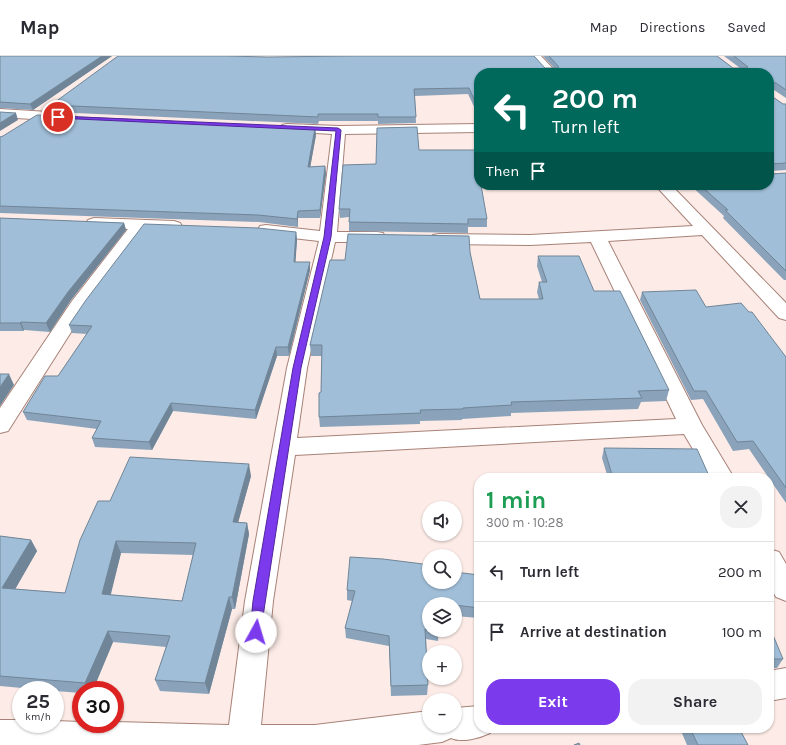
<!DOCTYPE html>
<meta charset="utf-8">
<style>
:root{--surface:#fff;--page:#f2f2f3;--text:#2b2b33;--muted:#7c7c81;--line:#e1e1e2;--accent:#7c3aed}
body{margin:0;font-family:Karla,sans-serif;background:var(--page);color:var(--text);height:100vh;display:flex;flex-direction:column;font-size:15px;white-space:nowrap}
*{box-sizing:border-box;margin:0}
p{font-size:13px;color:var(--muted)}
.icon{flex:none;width:22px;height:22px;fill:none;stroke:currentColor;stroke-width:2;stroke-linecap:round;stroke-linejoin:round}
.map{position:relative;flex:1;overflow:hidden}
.details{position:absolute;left:474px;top:417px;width:300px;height:260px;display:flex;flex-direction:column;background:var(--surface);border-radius:16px;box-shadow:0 1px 3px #0004}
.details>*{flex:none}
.top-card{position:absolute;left:474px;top:12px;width:300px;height:122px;border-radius:16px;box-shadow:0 1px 3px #0004;background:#00695c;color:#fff;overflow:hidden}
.fabs{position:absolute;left:422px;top:445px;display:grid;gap:8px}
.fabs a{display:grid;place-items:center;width:40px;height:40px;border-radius:50%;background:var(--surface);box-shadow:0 1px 3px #0004;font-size:20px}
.speed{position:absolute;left:12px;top:625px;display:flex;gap:8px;font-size:20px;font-weight:700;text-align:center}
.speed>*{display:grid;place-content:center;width:52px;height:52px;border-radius:50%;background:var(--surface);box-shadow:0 1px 3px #0004;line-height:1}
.speed small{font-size:10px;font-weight:400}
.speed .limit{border:6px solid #d22;background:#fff;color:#111}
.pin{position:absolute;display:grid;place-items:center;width:34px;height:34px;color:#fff;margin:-17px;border:2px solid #fff;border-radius:50%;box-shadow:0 1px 4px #0007}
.me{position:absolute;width:44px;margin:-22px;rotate:6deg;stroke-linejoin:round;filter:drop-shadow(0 0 3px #0008)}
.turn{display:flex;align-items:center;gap:14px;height:84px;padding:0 12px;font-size:18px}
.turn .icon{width:52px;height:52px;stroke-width:2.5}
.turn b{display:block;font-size:28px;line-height:34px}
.then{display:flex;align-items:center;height:38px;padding:0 12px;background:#0003;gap:8px;font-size:15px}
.round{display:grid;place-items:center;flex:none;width:42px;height:42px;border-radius:16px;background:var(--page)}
.head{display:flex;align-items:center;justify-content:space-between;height:68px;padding:0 12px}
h1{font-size:24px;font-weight:700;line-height:30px;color:#1e9e55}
.button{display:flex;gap:8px;margin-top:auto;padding:8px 12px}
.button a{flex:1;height:46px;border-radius:16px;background:var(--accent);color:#fff;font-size:16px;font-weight:700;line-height:46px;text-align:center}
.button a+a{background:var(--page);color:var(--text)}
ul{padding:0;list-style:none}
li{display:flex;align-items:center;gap:12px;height:60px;padding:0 12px;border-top:1px solid var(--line)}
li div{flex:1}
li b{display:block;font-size:15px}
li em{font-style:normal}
header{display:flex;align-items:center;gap:24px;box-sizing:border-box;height:56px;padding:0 20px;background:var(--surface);border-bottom:1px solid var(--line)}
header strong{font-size:19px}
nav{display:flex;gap:22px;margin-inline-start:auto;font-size:14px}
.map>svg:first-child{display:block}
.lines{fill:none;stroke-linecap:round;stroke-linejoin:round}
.street-casing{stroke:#a88278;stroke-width:2}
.street{fill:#fff;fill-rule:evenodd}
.wall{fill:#8aa3ba;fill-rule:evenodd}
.shaded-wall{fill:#708597}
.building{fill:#a0bed8;stroke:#708597;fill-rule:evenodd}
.route{fill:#7c3aed;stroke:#51269a}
</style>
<header>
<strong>Map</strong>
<nav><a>Map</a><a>Directions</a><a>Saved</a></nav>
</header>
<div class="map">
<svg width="786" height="689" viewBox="0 0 786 689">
<rect width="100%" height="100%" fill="#fcebe6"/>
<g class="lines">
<g class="street-casing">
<path id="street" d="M530,0H541L557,17H545Z
M0,53L65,57L70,58L71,61L70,64L65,65L0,61Z
M287,68L339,70L479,68V76L345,78L337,176H377L383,177L385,181L383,185L377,186H335L307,312L297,382L676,363L591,186L530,189L439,188L433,187L431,183L433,179L439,178L530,179L693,170L655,129H671L786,247V264L779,262L702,179L608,185L702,369L734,422H710L684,378L295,399L273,545L261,669H315L429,655V670H455V652L479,650V672H493L490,677C480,682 462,687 451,682L442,686L418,689H0V664H21V668H55V665L81,666V668H115V666L229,669L245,545L287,312L319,185L266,179L260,178L258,174L260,170L266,169L320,175L332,78L282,75L280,72L282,69Z
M94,162L174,165L180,167L182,170L180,173L174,175L145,174L87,251L8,375L0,377V352L72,245L128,173L88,170L86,167L88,164Z
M769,493L779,496L786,508V545L776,541L769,529Z
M786,612V642L769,645V615Z"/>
</g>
<use href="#street" class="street"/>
</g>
<path class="wall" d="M0,0H112L33,54L0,52Z
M543,0H717L733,12H740L724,0H786V42L774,34L770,33V39L783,48H786V114L771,115V118L786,117V224H784L723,162L724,160L690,129H769L479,17V61L468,38L415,40L416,67L378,68V65H319L318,68L53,56L51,49L545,12H554Z
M315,72L316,79L310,111L325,110L326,118L320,162H298V171L259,166L0,157V81Z
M419,94L487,163V171H468V177L349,175V161L340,162L339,153L376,108Z
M0,162L124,167L126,174L71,244L50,276L24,274L23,275H0Z
M296,176L297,184L295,206H310V214L289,300H277L256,363L173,355L152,394L95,391L92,382L97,373L27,364L23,356L58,320L87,278L72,277L69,269Z
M470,196L480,243H539L537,236L539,226H542L537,210L538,200L594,235L669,334L666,345L641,346L638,353L511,357V360L462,363V364L420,365V368L320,371L319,361L321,336L322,300H311L310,289L345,204Z
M642,236L706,251L786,301V447L749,393L733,395L703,343L691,344L640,244Z
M604,392L710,422H608L602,402Z
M251,420L238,466L247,467L249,478L235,553H232L209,638L160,635L155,624L166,591L113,586L93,634H81V637L55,635V634H44L0,630V480L31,484L37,495L15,533L65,537L110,445ZM121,497L193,499L182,545L110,539Z
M423,508L422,513L479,519V562L455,560V548H429L439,574L438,585L426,583L428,629L427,639L391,640L389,590L346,582L345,572L352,545L347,544V534Z
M769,579L783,603L777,612H769Z
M683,672H739L748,689H687L681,675Z"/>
<path class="shaded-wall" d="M102,0H112L33,54L30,48Z
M16,57L18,64L0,75V67Z
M315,72L316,79L309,118L308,111Z
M325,110L326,118L320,162V154Z
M298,155V171L297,163Z
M124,167L126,174L71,244L50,276L46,267L68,236Z
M296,176L297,184L295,214L294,206Z
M310,206V214L289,300L288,291Z
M21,266L24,274L23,275L20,267Z
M276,291L277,300L256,363L255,354Z
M9,318L14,329L0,350V331Z
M171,347L173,355L152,394L149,386Z
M249,408L251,420L235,478L233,466Z
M247,467L249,478L235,553L232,541Z
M31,484L37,495L9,544L2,532Z
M116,485L121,497L108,550L102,538Z
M229,541L232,553L209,638L205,627Z
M108,575L113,586L93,634H89L85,627Z"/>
<path class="building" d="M0,0H102L30,48L0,46Z
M118,0H225L268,1L351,0H534L545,12H558L559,11L549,0H717L733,12H747L748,11L734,0H786V34L776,27L770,26V39L783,48H786V107L770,108L771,118L786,117V215L725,154H728L700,129H769V17H479V54L469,32L414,33L416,61H378V58H318V61L51,49Z
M0,56L16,57L0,67Z
M37,59L315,72L308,111L325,110L320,154L298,155L297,163L258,159L0,150V81L3,80Z
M417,71L419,94H475L479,117V129H481L487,163H468V168L349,166L350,153H339L343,109L376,108L377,72Z
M0,162L124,167L68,236L46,267L21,266L20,267H0Z
M144,168L258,172L296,176L294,206H310L288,291H276L255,354L171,347L149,386L92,382L101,365L23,356L45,320H58L92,270L69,269L86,244Z
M348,178L469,180L470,196L480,243H543L539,226H547L538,200H579L594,235H620L669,334L638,335L642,342L511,346L512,349L463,352V353L420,354L421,357L319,361V337L321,336L322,289H310L330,204H345Z
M696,234L706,251L741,247L749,256H752L786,301V432L753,385L737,386L706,335H694L642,236Z
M0,318H9L0,331Z
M604,392L697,393L710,422H613Z
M130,401L249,408L233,466L247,467L232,541H229L205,627L155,624L170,580L108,575L85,627L0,620V480L31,484L2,532L65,537L80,484L98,445H110ZM116,485L196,487L182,545L102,538Z
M350,501L383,503L423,508L422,513L429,514V526H455V516L479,519V552L455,549V548H429V574L425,573L428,629L391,630L389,580L345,572L355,535L347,534Z
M769,579H773L783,603H769Z
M690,672H739L748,689H698Z
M579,687L580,689H574Z"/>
<path class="route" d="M58,60L338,72L341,74L331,181L301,312L260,580L256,582L252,580L250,576L253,545L293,312L324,181L336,75L56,62L55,61Z"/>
</svg>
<div class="fabs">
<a><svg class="icon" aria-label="sound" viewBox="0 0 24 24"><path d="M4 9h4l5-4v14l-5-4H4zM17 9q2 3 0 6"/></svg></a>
<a><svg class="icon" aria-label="search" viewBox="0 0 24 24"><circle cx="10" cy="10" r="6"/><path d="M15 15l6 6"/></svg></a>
<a><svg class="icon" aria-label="layers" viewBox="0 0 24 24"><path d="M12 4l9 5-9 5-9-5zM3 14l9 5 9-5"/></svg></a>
<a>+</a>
<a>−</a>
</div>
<div class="speed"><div>25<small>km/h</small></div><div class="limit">30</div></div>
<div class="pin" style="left:58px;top:61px;background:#d93025"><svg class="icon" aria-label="arrive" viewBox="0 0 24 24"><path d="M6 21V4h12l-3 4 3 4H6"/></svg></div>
<svg class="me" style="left:256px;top:576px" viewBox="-20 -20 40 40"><circle r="19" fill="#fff"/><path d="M0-13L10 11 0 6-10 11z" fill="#7c3aed"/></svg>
<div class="top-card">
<div class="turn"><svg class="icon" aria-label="left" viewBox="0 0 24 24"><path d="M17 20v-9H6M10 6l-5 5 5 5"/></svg><div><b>200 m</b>Turn left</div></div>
<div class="then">Then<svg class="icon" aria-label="arrive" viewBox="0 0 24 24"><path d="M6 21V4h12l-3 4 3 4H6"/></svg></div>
</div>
<section class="details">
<div class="head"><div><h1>1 min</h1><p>300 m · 10:28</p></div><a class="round"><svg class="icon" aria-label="close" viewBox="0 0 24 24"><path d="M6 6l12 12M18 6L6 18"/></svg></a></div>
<ul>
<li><svg class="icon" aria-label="left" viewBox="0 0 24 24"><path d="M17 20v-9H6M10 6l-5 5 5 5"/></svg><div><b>Turn left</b></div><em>200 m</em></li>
<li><svg class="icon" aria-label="arrive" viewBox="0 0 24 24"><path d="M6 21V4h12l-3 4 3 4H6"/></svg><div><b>Arrive at destination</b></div><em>100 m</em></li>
</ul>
<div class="button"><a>Exit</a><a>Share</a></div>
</section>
</div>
